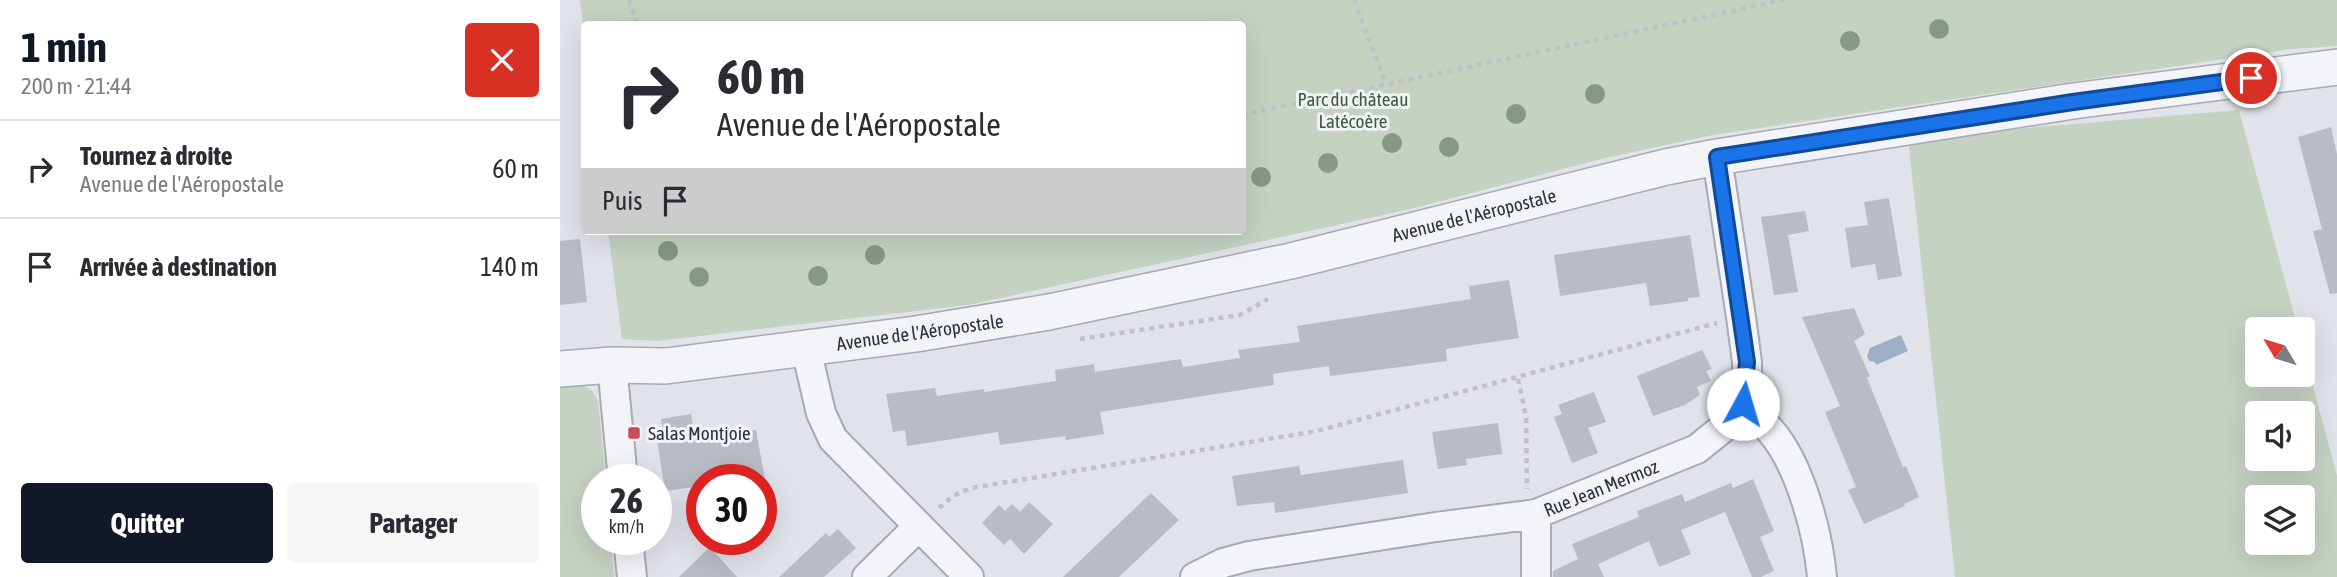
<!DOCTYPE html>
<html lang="fr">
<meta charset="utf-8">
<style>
:root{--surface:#fff;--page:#f7f7f7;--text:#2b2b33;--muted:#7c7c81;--line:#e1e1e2;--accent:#111827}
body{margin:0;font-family:"Asap Condensed",sans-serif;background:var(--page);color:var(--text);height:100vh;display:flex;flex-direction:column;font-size:26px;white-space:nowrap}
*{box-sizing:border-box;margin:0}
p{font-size:23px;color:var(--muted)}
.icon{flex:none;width:38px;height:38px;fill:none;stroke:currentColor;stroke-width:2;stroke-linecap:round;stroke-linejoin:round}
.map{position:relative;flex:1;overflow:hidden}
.details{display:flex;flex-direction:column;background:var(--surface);width:560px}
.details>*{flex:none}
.guide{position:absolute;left:21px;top:21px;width:665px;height:214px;border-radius:7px;box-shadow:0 7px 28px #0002;background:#fff;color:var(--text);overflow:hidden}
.needle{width:46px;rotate:308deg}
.controls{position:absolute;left:1685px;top:317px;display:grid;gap:14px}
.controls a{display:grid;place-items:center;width:70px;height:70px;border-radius:7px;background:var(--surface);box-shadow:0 7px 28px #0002;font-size:35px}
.speed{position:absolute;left:21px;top:464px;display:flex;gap:14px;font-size:35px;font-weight:700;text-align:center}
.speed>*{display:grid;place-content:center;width:91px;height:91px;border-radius:50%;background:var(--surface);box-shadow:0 7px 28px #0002;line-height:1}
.speed small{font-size:18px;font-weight:400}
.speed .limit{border:10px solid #d22;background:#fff;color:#111}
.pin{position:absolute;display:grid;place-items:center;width:60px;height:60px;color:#fff;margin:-30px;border:4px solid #fff;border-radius:50%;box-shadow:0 2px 7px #0007}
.me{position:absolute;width:77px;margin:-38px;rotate:6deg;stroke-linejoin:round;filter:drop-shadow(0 0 5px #0008)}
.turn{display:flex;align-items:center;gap:24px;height:147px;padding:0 21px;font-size:32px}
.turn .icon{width:91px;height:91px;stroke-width:2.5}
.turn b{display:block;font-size:49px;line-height:60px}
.then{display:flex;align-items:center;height:66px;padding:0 21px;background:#0003;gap:14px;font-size:26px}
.round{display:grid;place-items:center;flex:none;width:74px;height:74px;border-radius:7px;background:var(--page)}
.overview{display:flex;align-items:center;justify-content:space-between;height:119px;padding:0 21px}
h1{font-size:42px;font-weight:700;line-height:52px;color:var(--accent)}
.cta{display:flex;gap:14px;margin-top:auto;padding:14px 21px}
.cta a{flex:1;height:80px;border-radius:7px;background:var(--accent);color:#fff;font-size:28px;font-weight:700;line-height:80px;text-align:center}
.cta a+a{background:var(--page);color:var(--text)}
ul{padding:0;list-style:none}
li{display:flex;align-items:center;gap:21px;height:98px;padding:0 21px;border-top:2px solid var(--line)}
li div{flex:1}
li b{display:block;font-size:26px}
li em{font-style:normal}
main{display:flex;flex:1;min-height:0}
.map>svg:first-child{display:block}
.green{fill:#c5d2c2;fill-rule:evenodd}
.water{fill:#9dafc7}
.building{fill:#b8bcc5}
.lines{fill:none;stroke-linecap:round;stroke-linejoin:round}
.minor-casing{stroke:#a6aab3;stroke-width:32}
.tertiary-casing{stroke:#a6aab3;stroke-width:38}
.path{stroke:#bfc1c7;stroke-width:4.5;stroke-dasharray:5 5;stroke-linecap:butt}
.minor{stroke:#f3f4f7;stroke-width:28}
.tertiary{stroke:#f3f4f7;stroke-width:35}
.tree{fill:#869887}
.route-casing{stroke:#114b97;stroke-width:18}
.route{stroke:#1a73e8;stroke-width:12}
.poi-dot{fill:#c84b57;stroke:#f0f2f6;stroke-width:2.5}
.labels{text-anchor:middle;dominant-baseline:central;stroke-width:6;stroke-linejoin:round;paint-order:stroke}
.park-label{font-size:19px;fill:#3c5a37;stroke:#f0f2f6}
.street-label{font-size:19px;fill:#2a303f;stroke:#f0f2f6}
.poi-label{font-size:19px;fill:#2a303f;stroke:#f0f2f6;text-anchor:start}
</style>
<main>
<section class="details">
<div class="overview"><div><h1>1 min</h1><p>200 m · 21:44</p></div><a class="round" style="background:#d93025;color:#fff"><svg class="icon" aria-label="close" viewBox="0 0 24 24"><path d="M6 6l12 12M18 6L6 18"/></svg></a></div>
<ul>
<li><svg class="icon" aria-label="right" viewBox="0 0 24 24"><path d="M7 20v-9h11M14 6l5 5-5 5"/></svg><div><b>Tournez à droite</b><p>Avenue de l'Aéropostale</p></div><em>60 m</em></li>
<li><svg class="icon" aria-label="arrive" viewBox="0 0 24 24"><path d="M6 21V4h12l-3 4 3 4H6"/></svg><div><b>Arrivée à destination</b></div><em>140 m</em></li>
</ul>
<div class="cta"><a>Quitter</a><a>Partager</a></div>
</section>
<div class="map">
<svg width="1777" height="577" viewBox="0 0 1777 577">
<rect width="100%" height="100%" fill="#e0e3e9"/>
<path class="green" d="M20,0H1777V46L1732,49L1153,135L1045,158L851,209L408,305L97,341L62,339L48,231H682V24H24V32Z
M1679,110L1738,329H1698V374H1743V349L1777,476V577H1395L1348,138ZM1698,413H1743V458H1698ZM1698,497H1743V542H1698Z
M20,384L32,390L38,401L46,479L37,480V539H51L54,577H0V387Z"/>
<path class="water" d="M1341,335L1348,351L1316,365L1315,362L1309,361L1307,356L1310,348Z"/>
<path class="building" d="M1771,127L1777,154V293L1770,294L1753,231L1762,229L1738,137Z
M1329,198L1342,276L1318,280L1315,264L1291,268L1285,228L1308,225L1304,202Z
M1245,211L1249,231L1228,235L1238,292L1214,295L1201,217Z
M1130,235L1140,297L1128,298V301L1090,306L1086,283L1000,296L994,255Z
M20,239L27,302L0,305V241Z
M949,280L959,338L886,349L887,361L770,376L769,366L713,374L714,385L540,412L544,434L506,440L505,436L440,445L438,432L347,446L345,430L333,432L326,394L375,388L377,396L424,389V392L496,381L495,370L534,364L535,372L621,359L623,367L680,358L678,350L740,342L737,326L911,299L909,286Z
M1294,308L1305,334L1294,341L1310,376L1307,378L1343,467L1346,466L1359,497L1344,504L1345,506L1304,524L1288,490L1296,487L1265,412L1280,406L1242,317Z
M1142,350L1152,369L1146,371L1151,381L1137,387L1140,395L1125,405L1093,416L1077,376Z
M1034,392L1046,422L1028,428L1038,453L1012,463L994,417L1002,414L998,405Z
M131,414L135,438L196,430L205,480H142V486L105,491L96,433L103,432L101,419Z
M938,423L942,454L906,459L907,465L878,469L872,432Z
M843,460L848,493L715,513L714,502L677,506L672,476L739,466L741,475Z
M1193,479L1214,531L1200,537L1214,571L1201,577H1192L1165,512L1121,530L1131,554L1099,567L1089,541L1038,564L1044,577H993V571L1018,559L1012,544L1079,517L1077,511L1122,494L1125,502L1171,483L1173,488Z
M591,493L619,520L600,538L559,577H503Z
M469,502L493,524L464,554L450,539L444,545L422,523L439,505L445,511L452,504L460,512Z
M278,529L296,548L264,577H219L266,533L269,537Z
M150,547L177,577H119Z"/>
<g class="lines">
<g class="minor-casing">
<path id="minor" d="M246,349L261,413L273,439L409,577
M52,365L63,480
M1183,404C1192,412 1202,421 1210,430C1240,464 1258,533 1262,577
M976,514V577
M68,539L72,577
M307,577L359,526
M635,577L663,563L689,556L876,527L976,514L1137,449L1174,419L1183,404L1187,382V362L1181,317L1157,157"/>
</g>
<g class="tertiary-casing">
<path id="tertiary" d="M0,369L52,365L106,366L356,334L489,312L731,261L1106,167L1157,157L1513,101L1777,67"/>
</g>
<path class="path" d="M69,0L77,24
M794,0L826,84
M682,115L1224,0
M520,339L680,315L708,299
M958,379L966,416L967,489
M379,508L393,496L411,488L757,431L1157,323"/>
<use href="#minor" class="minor"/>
<use href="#tertiary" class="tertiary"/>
</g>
<g class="tree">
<circle cx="1379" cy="29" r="10"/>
<circle cx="1290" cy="41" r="10"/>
<circle cx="1035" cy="94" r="10"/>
<circle cx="956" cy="114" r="10"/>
<circle cx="832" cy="143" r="10"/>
<circle cx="889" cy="147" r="10"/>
<circle cx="768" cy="163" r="10"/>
<circle cx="701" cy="177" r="10"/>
<circle cx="108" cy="251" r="10"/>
<circle cx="315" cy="255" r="10"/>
<circle cx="258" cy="276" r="10"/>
<circle cx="139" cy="277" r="10"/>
</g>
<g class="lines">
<g class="route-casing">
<path id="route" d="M1183,404L1187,362L1157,157L1513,102L1691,78"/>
</g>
<use href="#route" class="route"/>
</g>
<rect class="poi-dot" x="67" y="426" width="14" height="14" rx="3.5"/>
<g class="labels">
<g class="park-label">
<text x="793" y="99">Parc du château<tspan x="793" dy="22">Latécoère</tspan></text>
</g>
<g class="street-label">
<text transform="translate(914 215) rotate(-14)">Avenue de l'Aéropostale</text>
<text transform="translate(360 332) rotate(-8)">Avenue de l'Aéropostale</text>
<text transform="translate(1041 488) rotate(-22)">Rue Jean Mermoz</text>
</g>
<g class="poi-label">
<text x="88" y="433">Salas Montjoie</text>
</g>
</g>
</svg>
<div class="controls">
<a><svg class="needle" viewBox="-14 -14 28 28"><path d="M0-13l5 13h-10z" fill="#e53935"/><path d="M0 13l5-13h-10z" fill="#7c7c81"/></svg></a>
<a><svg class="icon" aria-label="sound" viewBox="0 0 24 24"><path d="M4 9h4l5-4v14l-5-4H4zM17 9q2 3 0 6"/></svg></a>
<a><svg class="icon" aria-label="layers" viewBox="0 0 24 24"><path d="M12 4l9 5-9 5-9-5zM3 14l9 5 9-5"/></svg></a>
</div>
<div class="speed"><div>26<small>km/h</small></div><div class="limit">30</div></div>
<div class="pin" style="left:1691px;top:78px;background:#d93025"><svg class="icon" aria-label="arrive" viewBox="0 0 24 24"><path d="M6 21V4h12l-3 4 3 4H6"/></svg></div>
<svg class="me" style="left:1183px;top:404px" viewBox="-20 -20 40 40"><circle r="19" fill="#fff"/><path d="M0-13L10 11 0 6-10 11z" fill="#1a73e8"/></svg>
<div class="guide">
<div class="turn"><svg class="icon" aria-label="right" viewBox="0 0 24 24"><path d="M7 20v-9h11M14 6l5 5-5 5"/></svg><div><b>60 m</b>Avenue de l'Aéropostale</div></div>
<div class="then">Puis<svg class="icon" aria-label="arrive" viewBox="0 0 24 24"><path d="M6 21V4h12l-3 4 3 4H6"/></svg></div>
</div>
</div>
</main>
